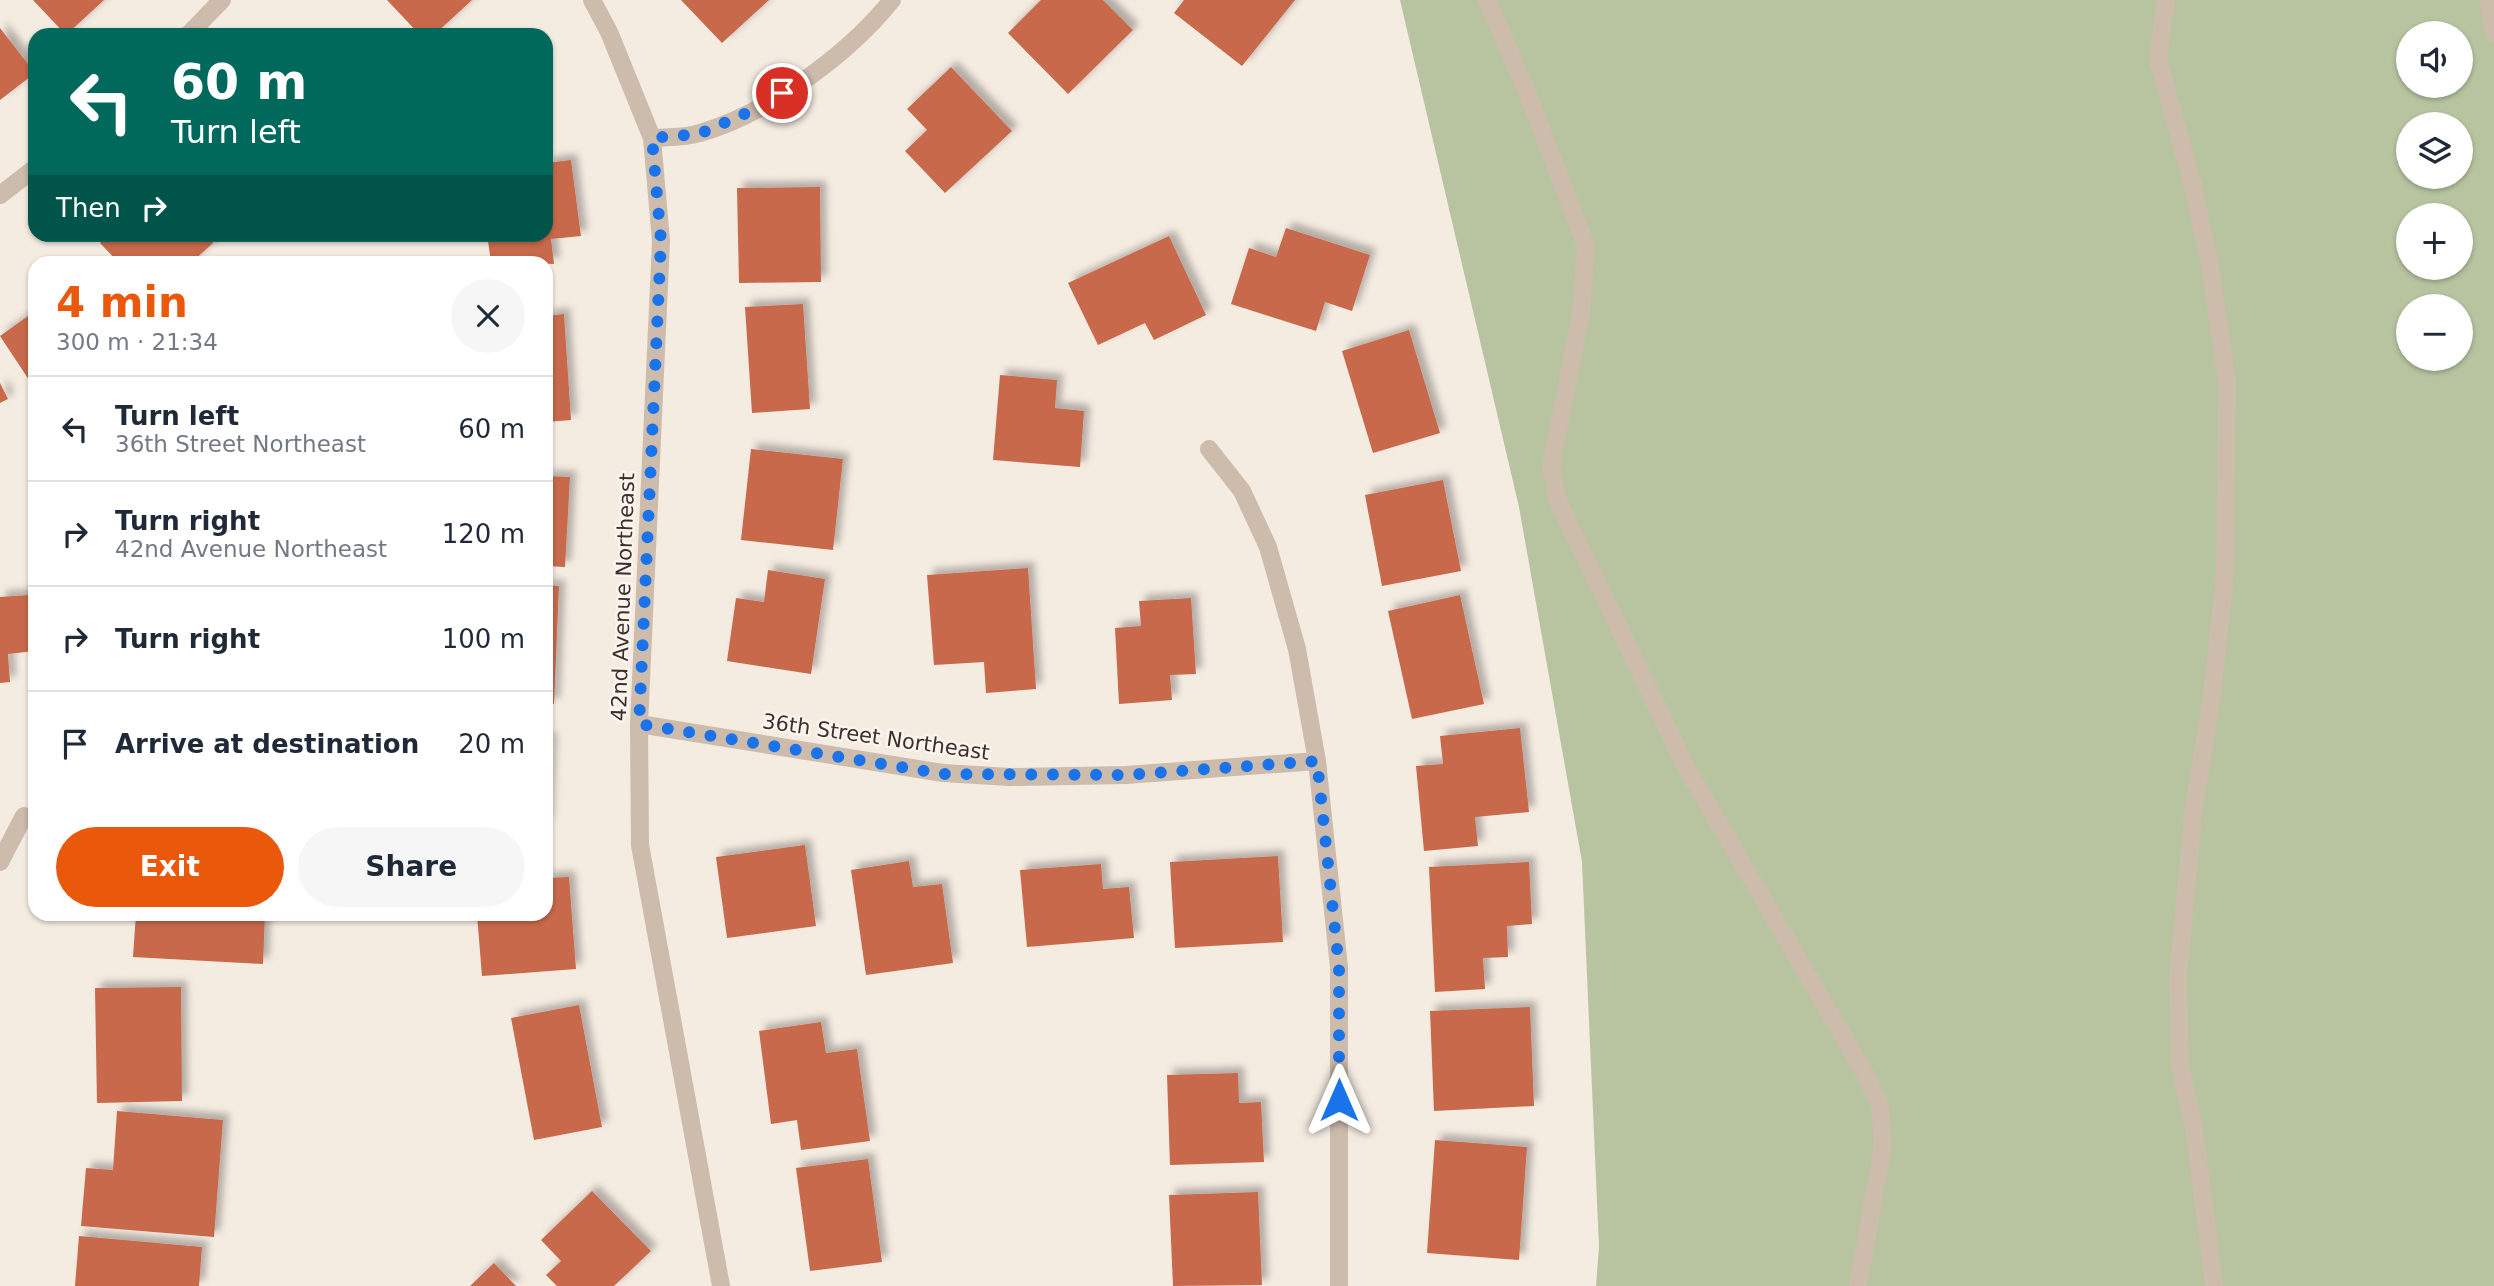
<!DOCTYPE html>
<meta charset="utf-8">
<style>
:root{--surface:#fff;--page:#f6f6f7;--text:#1f2937;--muted:#747a83;--line:#e0e1e3;--accent:#ea580c}
body{margin:0;font-family:"DejaVu Sans",sans-serif;background:var(--page);color:var(--text);height:100vh;display:flex;flex-direction:column;font-size:26px;white-space:nowrap}
*{box-sizing:border-box;margin:0}
p{font-size:23px;color:var(--muted)}
.icon{flex:none;width:38px;height:38px;fill:none;stroke:currentColor;stroke-width:2;stroke-linecap:round;stroke-linejoin:round}
.map{position:relative;flex:1;overflow:hidden}
.details{position:absolute;left:28px;top:256px;width:525px;height:665px;display:flex;flex-direction:column;background:var(--surface);border-radius:21px;box-shadow:0 2px 5px #0004}
.details>*{flex:none}
.guide{position:absolute;left:28px;top:28px;width:525px;height:214px;border-radius:21px;box-shadow:0 2px 5px #0004;background:#00695c;color:#fff;overflow:hidden}
.tools{position:absolute;left:2396px;top:21px;display:grid;gap:14px}
.tools a{display:grid;place-items:center;width:77px;height:77px;border-radius:50%;background:var(--surface);box-shadow:0 2px 5px #0004;font-size:35px}
.pin{position:absolute;display:grid;place-items:center;width:60px;height:60px;color:#fff;margin:-30px;border:4px solid #fff;border-radius:50%;box-shadow:0 2px 7px #0007}
.me{position:absolute;width:77px;margin:-38px;rotate:0deg;stroke-linejoin:round;filter:drop-shadow(0 0 5px #0008)}
.turn{display:flex;align-items:center;gap:24px;height:147px;padding:0 28px;font-size:32px}
.turn .icon{width:91px;height:91px;stroke-width:2.5}
.turn b{display:block;font-size:49px;line-height:60px}
.then{display:flex;align-items:center;height:66px;padding:0 28px;background:#0003;gap:14px;font-size:26px}
.round{display:grid;place-items:center;flex:none;width:74px;height:74px;border-radius:37px;background:var(--page)}
.head{display:flex;align-items:center;justify-content:space-between;height:119px;padding:0 28px}
h1{font-size:42px;font-weight:600;line-height:52px;color:var(--accent)}
.cta{display:flex;gap:14px;margin-top:auto;padding:14px 28px}
.cta a{flex:1;height:80px;border-radius:42px;background:var(--accent);color:#fff;font-size:28px;font-weight:600;line-height:80px;text-align:center}
.cta a+a{background:var(--page);color:var(--text)}
ul{padding:0;list-style:none}
li{display:flex;align-items:center;gap:21px;height:105px;padding:0 28px;border-top:2px solid var(--line)}
li div{flex:1}
li b{display:block;font-size:26px}
li em{font-style:normal}
.map>svg:first-child{display:block}
.green{fill:#b8c4a0;fill-rule:evenodd}
.building{fill:#c8694b;filter:url(#shadow)}
.lines{fill:none;stroke-linecap:round;stroke-linejoin:round}
.lane{stroke:#cdbbac;stroke-width:18}
.street{stroke:#cdbbac;stroke-width:18}
.route{stroke:#1a73e8;stroke-width:12;stroke-dasharray:0 21.6}
.labels{text-anchor:middle;dominant-baseline:central;stroke-width:5;stroke-linejoin:round;paint-order:stroke}
.street-label{font-size:21px;fill:#3b302b;stroke:#fbf5ee}
</style>
<div class="map">
<svg width="2494" height="1286" viewBox="0 0 2494 1286">
<defs>
<filter id="shadow"><feDropShadow dx="6" dy="-6" stdDeviation="3.5" flood-color="#0004"/></filter>
</defs>
<rect width="100%" height="100%" fill="#f4ebe1"/>
<path class="green" d="M1400,0H2494V1286H1596L1599,1247L1582,862L1519,507ZM2408,33H2460V86H2408ZM2408,124H2460V177H2408ZM2408,215H2460V268H2408ZM2408,306H2460V359H2408Z"/>
<path class="building" d="M33,0H104L66,35Z
M387,0H472L434,35H420Z
M681,0H769L722,43Z
M1041,0H1103L1133,30L1068,94L1008,33Z
M1184,0H1295L1242,66L1174,13Z
M0,28L35,73L0,100Z
M951,67L1012,131L945,193L905,151L927,130L907,109Z
M571,160L581,236L551,239L554,264L491,262L487,234H546V163Z
M820,187L821,282L739,283L737,188Z
M1286,228L1370,255L1352,311L1325,302L1316,331L1231,304L1249,248L1276,257Z
M108,234H206L213,243L192,262H118L100,243Z
M1169,236L1206,315L1154,340L1145,323L1098,345L1068,283Z
M803,304L810,409L752,413L745,307Z
M35,311V389L0,336Z
M564,314L571,420L546,422V316Z
M1409,330L1440,433L1373,453L1342,351Z
M1000,375L1057,380L1055,408L1084,411L1080,467L993,460Z
M0,383L8,399L0,403Z
M751,449L843,459L833,550L741,540Z
M546,476L570,477L565,567L546,566Z
M1443,480L1461,571L1382,586L1365,495Z
M1028,568L1036,689L986,693L984,662L934,665L927,575Z
M768,570L825,579L811,674L727,661L736,598L764,602Z
M546,585L559,586L554,704H546Z
M29,595L34,651L8,654L10,682L0,683V597Z
M1460,595L1484,704L1412,719L1388,611Z
M1191,598L1196,674L1170,675L1172,700L1119,704L1115,628L1141,626L1139,601Z
M1520,728L1529,812L1475,817L1478,846L1424,851L1416,766L1443,764L1440,736Z
M546,738H551L548,824H546Z
M805,845L816,926L727,938L716,857Z
M1278,856L1283,942L1175,948L1170,862Z
M909,861L913,887L942,884L953,963L866,975L851,870Z
M1529,862L1532,924L1507,926L1508,957L1483,958L1485,989L1435,992L1429,867Z
M1101,864L1103,889L1129,887L1134,938L1027,947L1020,870Z
M569,877L576,969L482,976L477,914H546V878Z
M136,914H265L263,964L133,957Z
M181,987L182,1101L97,1103L95,988Z
M579,1005L602,1127L534,1140L511,1018Z
M1530,1007L1534,1106L1434,1111L1430,1011Z
M821,1022L826,1053L857,1049L870,1141L801,1150L797,1120L771,1124L759,1031Z
M1238,1073L1239,1103L1261,1102L1264,1162L1170,1165L1167,1075Z
M117,1111L223,1120L214,1237L81,1226L86,1168L113,1170Z
M1435,1140L1527,1147L1519,1260L1427,1253Z
M868,1159L882,1262L810,1271L796,1168Z
M592,1191L651,1251L614,1286H557L546,1275L561,1261L541,1240Z
M1258,1192L1262,1285L1173,1286L1169,1195Z
M79,1236L202,1247L199,1286H75Z
M494,1263L516,1286H470Z"/>
<g class="lines">
<path class="lane" d="M1487,0L1527,92L1586,246L1581,313L1551,466L1557,499L1686,767L1863,1070L1880,1105L1883,1145L1858,1286
M2166,0L2158,59L2194,190L2210,266L2227,381L2225,575L2212,695L2193,814L2178,977L2180,1066L2194,1128L2214,1286
M2488,0L2494,33"/>
<path class="street" d="M592,0L609,32L652,138L661,241L639,724L640,845L721,1286
M188,35L222,0
M652,138C667,137 685,138 700,133C767,114 848,55 892,0
M0,195L35,168
M1209,449L1242,491L1268,547L1297,649L1317,761L1339,967V1286
M639,724L943,773L1010,777L1126,775L1317,761
M0,862L24,816"/>
</g>
<g class="lines">
<path class="route" d="M782,93L758,108L699,134L652,138L661,241L639,724L943,774L1126,775L1317,761L1339,967V1100"/>
</g>
<g class="labels">
<g class="street-label">
<text transform="translate(623 597) rotate(-88)">42nd Avenue Northeast</text>
<text transform="translate(876 737) rotate(8)">36th Street Northeast</text>
</g>
</g>
</svg>
<div class="tools">
<a><svg class="icon" aria-label="sound" viewBox="0 0 24 24"><path d="M4 9h4l5-4v14l-5-4H4zM17 9q2 3 0 6"/></svg></a>
<a><svg class="icon" aria-label="layers" viewBox="0 0 24 24"><path d="M12 4l9 5-9 5-9-5zM3 14l9 5 9-5"/></svg></a>
<a>+</a>
<a>−</a>
</div>
<div class="pin" style="left:782px;top:93px;background:#d93025"><svg class="icon" aria-label="arrive" viewBox="0 0 24 24"><path d="M6 21V4h12l-3 4 3 4H6"/></svg></div>
<svg class="me" style="left:1339px;top:1100px" viewBox="-20 -20 40 40"><path d="M0-17L14 15 0 8-14 15z" fill="#1a73e8" stroke="#fff" stroke-width="4"/></svg>
<div class="guide">
<div class="turn"><svg class="icon" aria-label="left" viewBox="0 0 24 24"><path d="M17 20v-9H6M10 6l-5 5 5 5"/></svg><div><b>60 m</b>Turn left</div></div>
<div class="then">Then<svg class="icon" aria-label="right" viewBox="0 0 24 24"><path d="M7 20v-9h11M14 6l5 5-5 5"/></svg></div>
</div>
<section class="details">
<div class="head"><div><h1>4 min</h1><p>300 m · 21:34</p></div><a class="round"><svg class="icon" aria-label="close" viewBox="0 0 24 24"><path d="M6 6l12 12M18 6L6 18"/></svg></a></div>
<ul>
<li><svg class="icon" aria-label="left" viewBox="0 0 24 24"><path d="M17 20v-9H6M10 6l-5 5 5 5"/></svg><div><b>Turn left</b><p>36th Street Northeast</p></div><em>60 m</em></li>
<li><svg class="icon" aria-label="right" viewBox="0 0 24 24"><path d="M7 20v-9h11M14 6l5 5-5 5"/></svg><div><b>Turn right</b><p>42nd Avenue Northeast</p></div><em>120 m</em></li>
<li><svg class="icon" aria-label="right" viewBox="0 0 24 24"><path d="M7 20v-9h11M14 6l5 5-5 5"/></svg><div><b>Turn right</b></div><em>100 m</em></li>
<li><svg class="icon" aria-label="arrive" viewBox="0 0 24 24"><path d="M6 21V4h12l-3 4 3 4H6"/></svg><div><b>Arrive at destination</b></div><em>20 m</em></li>
</ul>
<div class="cta"><a>Exit</a><a>Share</a></div>
</section>
</div>
